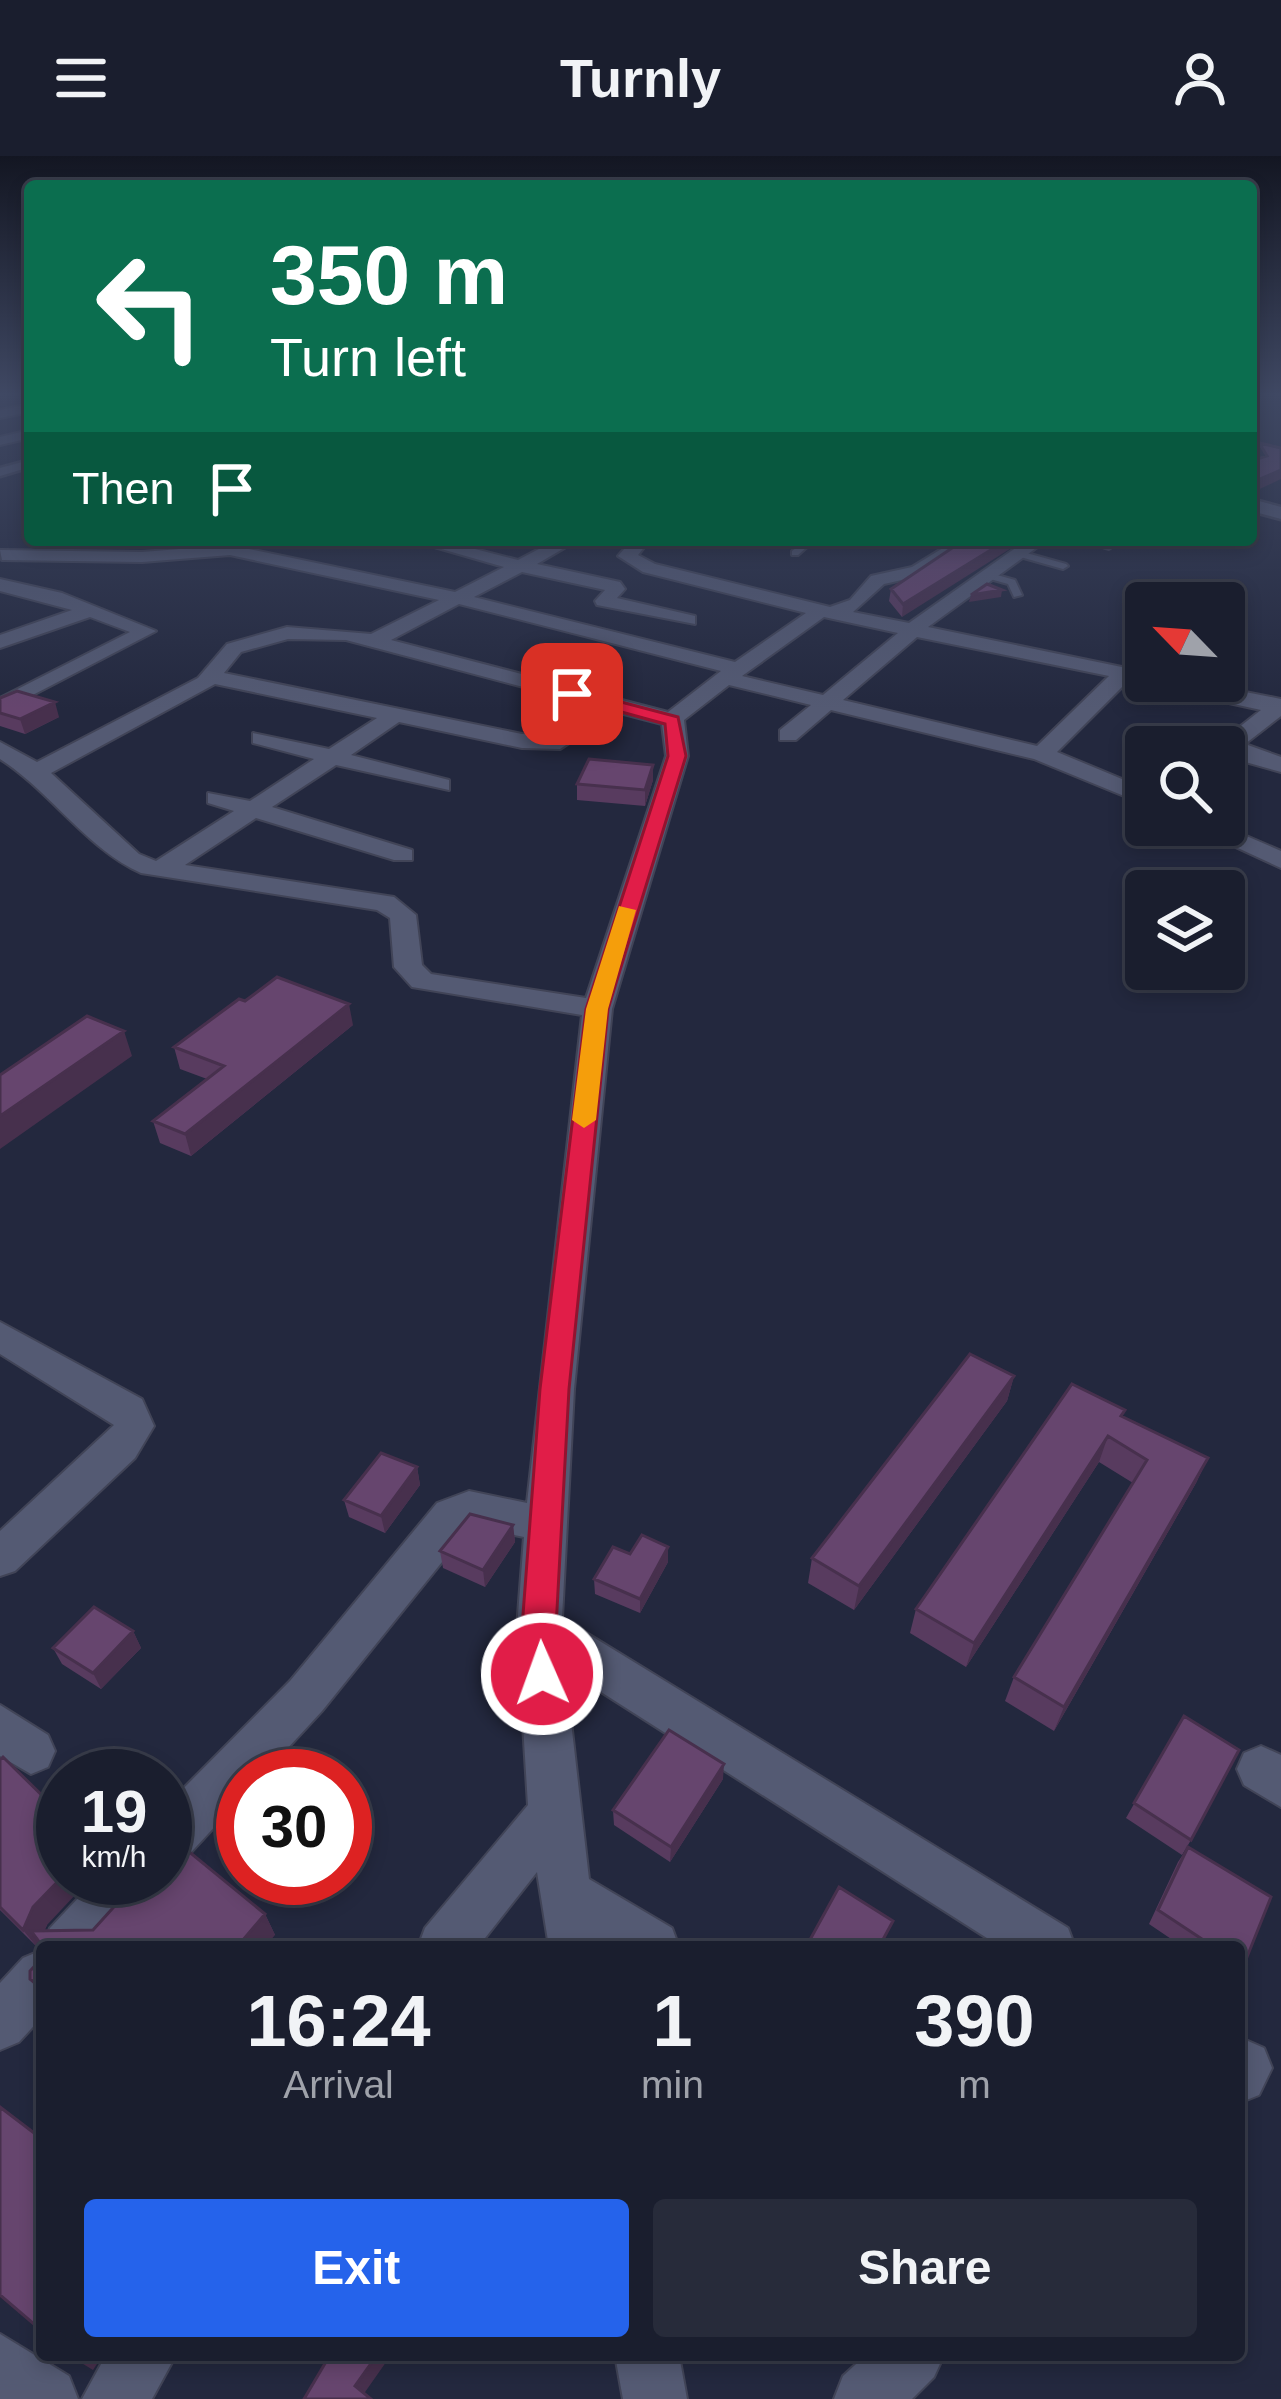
<!DOCTYPE html>
<style>
:root{--surface:#1a1e2e;--page:#272b3a;--text:#f1f3f6;--muted:#9fa2aa;--line:#383c4a;--accent:#2563eb}
body{margin:0;font-family:Arial,sans-serif;background:var(--page);color:var(--text);height:100vh;display:flex;flex-direction:column;font-size:45px;white-space:nowrap}
*{box-sizing:border-box;margin:0}
p{font-size:39px;color:var(--muted)}
.icon{flex:none;width:66px;height:66px;fill:none;stroke:currentColor;stroke-width:2;stroke-linecap:round;stroke-linejoin:round}
.map{position:relative;flex:1;overflow:hidden}
.drawer{position:absolute;left:36px;top:1785px;width:1209px;height:420px;display:flex;flex-direction:column;background:var(--surface);border-radius:12px;box-shadow:0 6px 18px #0003,0 0 0 3px var(--line)}
.drawer>*{flex:none}
.banner{position:absolute;left:24px;top:24px;width:1233px;height:366px;border-radius:12px;box-shadow:0 6px 18px #0003,0 0 0 3px var(--line);background:#0b6e4f;color:#fff;overflow:hidden}
.needle{width:78px;rotate:295deg}
.buttons{position:absolute;left:1125px;top:426px;display:grid;gap:24px}
.buttons a{display:grid;place-items:center;width:120px;height:120px;border-radius:12px;background:var(--surface);box-shadow:0 6px 18px #0003,0 0 0 3px var(--line);font-size:60px}
.speed{position:absolute;left:36px;top:1593px;display:flex;gap:24px;font-size:60px;font-weight:700;text-align:center}
.speed>*{display:grid;place-content:center;width:156px;height:156px;border-radius:50%;background:var(--surface);box-shadow:0 6px 18px #0003,0 0 0 3px var(--line);line-height:1}
.speed small{font-size:30px;font-weight:400}
.speed .limit{border:18px solid #d22;background:#fff;color:#111}
.pin{position:absolute;display:grid;place-items:center;width:102px;height:102px;color:#fff;margin:-51px;border-radius:24px;box-shadow:0 6px 18px #0006}
.me{position:absolute;width:132px;margin:-66px;rotate:358deg;stroke-linejoin:round;filter:drop-shadow(0 0 9px #0008)}
.turn{display:flex;align-items:center;gap:42px;height:252px;padding:0 48px;font-size:54px}
.turn .icon{width:156px;height:156px;stroke-width:2.5}
.turn b{display:block;font-size:84px;line-height:102px}
.then{display:flex;align-items:center;height:114px;padding:0 48px;background:#0003;gap:24px;font-size:45px}
.eta{display:flex;justify-content:space-evenly;align-items:center;height:204px;text-align:center}
.eta b{font-size:72px;font-weight:600;line-height:84px}
.action{display:flex;gap:24px;margin-top:auto;padding:24px 48px}
.action a{flex:1;height:138px;border-radius:12px;background:var(--accent);color:#fff;font-size:48px;font-weight:600;line-height:138px;text-align:center}
.action a+a{background:var(--page);color:var(--text)}
header{display:flex;justify-content:space-between;align-items:center;height:156px;padding:0 48px;background:var(--surface);font-size:54px;font-weight:600}
.map>svg:first-child{display:block}
.lines{fill:none;stroke-linecap:round;stroke-linejoin:round}
.service-casing{stroke:#414457;stroke-width:4}
.pedestrian-casing{stroke:#414457;stroke-width:5}
.minor-casing{stroke:#414457;stroke-width:4}
.tertiary-casing{stroke:#414457;stroke-width:5}
.service{fill:#545a73;fill-rule:evenodd}
.pedestrian{fill:#545a73;fill-rule:evenodd}
.minor{fill:#545a73;fill-rule:evenodd}
.tertiary{fill:#545a73;fill-rule:evenodd}
.wall{fill:#583b5f}
.shaded-wall{fill:#47304d}
.building{fill:#66456e;stroke:#47304d;stroke-width:3}
.route{fill:#e11d48;stroke:#92132f;stroke-width:3}
.slow{fill:#f59e0b}
</style>
<header><svg class="icon" aria-label="menu" viewBox="0 0 24 24"><path d="M4 6h16M4 12h16M4 18h16"/></svg>Turnly<svg class="icon" aria-label="person" viewBox="0 0 24 24"><circle cx="12" cy="8" r="4"/><path d="M4 21q1-7 8-7t8 7"/></svg></header>
<div class="map">
<svg width="1281" height="2243" viewBox="0 0 1281 2243">
<rect width="100%" height="100%" fill="#23283e"/>
<g class="lines">
<g class="service-casing">
<path id="service" d="M806,384H815L798,399H792V395Z
M1080,384H1095L1113,390L1109,393Z
M1130,384H1142L1133,389Z
M1016,394L1066,408L1068,410L1063,413L1013,399Z
M986,416L1015,424L1022,439L1014,441L1008,428L983,421Z"/>
</g>
<g class="pedestrian-casing">
<path id="pedestrian" d="M30,304V311L0,320V312Z"/>
</g>
<g class="minor-casing">
<path id="minor" d="M30,248V256L0,262V254Z
M30,274V282L0,289V281Z
M410,384H440L518,404L556,384H578L537,408L620,426L625,433L617,442L695,460V468L597,449L595,445L605,434L522,416L474,441L735,506L806,457L643,416L618,400L632,384H650L638,399L655,408L830,451L850,444L871,420L912,411L956,384H977L924,419L884,428L853,456L909,467L1027,384H1047L928,471L1146,516V525H1190L1281,543V560L1245,588L1281,601V616L1224,600V591H1214L1261,554L1128,525L1057,596L1146,633V649L1034,603L831,554L796,584H780V574L811,549L729,529L684,564L688,600L612,853L574,1233L562,1462L1068,1772L1075,1791H1001L565,1513L589,1723L672,1772L679,1791H549L537,1716L478,1791H418L425,1772L528,1649L517,1472L524,1381L471,1370L322,1555L262,1620H243V1640L183,1705L165,1712V1651L290,1525L437,1347L469,1335L527,1347L582,859L412,831L394,811L390,762L377,754L141,717C87,693 50,635 0,603V586L37,606L198,522L227,488L287,471L371,478L439,444L230,399L142,406L2,404L0,394L142,396L230,389L455,436L504,411ZM459,448L721,515L668,556L391,484ZM824,461L898,477L823,539L742,520ZM917,481L1109,520L1037,590L843,544ZM288,483L346,484L595,550L555,579L522,578L224,517L241,496ZM215,528L377,562L329,593L253,577V587L314,603L250,645L208,637V647L234,655L156,705L139,698L51,617ZM616,556L662,568L666,600L586,842L431,818L422,809L416,759L394,741L185,709L256,662L394,704H412V694L272,651L336,609L449,634V624L351,599L399,566L522,592L560,593Z
M0,423L62,437L156,475L0,556V542L130,476L90,461L0,492V479L72,454L0,435Z
M1188,669H1221L1281,695V712Z
M0,1166L142,1243L154,1270L135,1302L15,1415L0,1420V1375L114,1269L0,1198Z
M0,1549L48,1579L55,1595L48,1611L31,1618L0,1600Z
M1261,1590L1281,1599V1651L1244,1629L1237,1613L1244,1597Z
M97,1722H158L150,1740L104,1791H43L50,1772Z
M42,1794V1861L19,1886L0,1894V1827L23,1802Z
M1239,1881L1264,1892L1272,1912L1259,1939L1239,1947Z
M0,2178L69,2220L78,2243H0Z
M106,2199H176L152,2243H82Z
M615,2199H679L687,2243H623Z
M866,2199H944L934,2221L912,2243H834L843,2220Z"/>
</g>
<g class="tertiary-casing">
<path id="tertiary" d="M1251,343L1281,351V363L1251,355Z"/>
</g>
<use href="#service" class="service"/>
<use href="#pedestrian" class="pedestrian"/>
<use href="#minor" class="minor"/>
<use href="#tertiary" class="tertiary"/>
</g>
<path class="wall" d="M964,384L902,461L889,445L891,433Z
M0,542L59,561L25,578L0,570Z
M653,609V624L645,650L577,644V628Z
M353,869L191,1000L160,987L153,965L207,923L180,913L174,891Z
M1014,1220L1007,1245L854,1454L808,1427L812,1402Z
M1122,1261L1208,1302L1196,1327L1054,1575L1005,1545L1014,1521L1133,1327L1099,1306L966,1511L910,1477L916,1453Z
M417,1311L420,1329L385,1377L349,1361L344,1344Z
M513,1369L515,1386L485,1431L443,1412L440,1395Z
M668,1391V1406L640,1457L595,1438L594,1423L630,1398Z
M133,1475L141,1492L101,1533L62,1508L53,1492Z
M1184,1560L1191,1684L1182,1699L1126,1662Z
M0,1604L47,1769L44,1775L93,1774L265,1758L275,1779L39,1786L37,1791L0,1754Z
M723,1623L670,1706L614,1669L613,1654Z
M1188,1691L1271,1741L1243,1811L1239,1816V1791H1183L1149,1768L1178,1706Z"/>
<path class="shaded-wall" d="M1281,314V323L1251,337V327Z
M1007,384H1024L902,461L903,448Z
M1002,434L1001,441L969,446L971,439Z
M55,546L59,561L25,578L20,563Z
M653,609V624L645,650V634Z
M349,848L353,869L191,1000L185,978Z
M124,875L132,900L0,993V960Z
M1014,1220L1007,1245L854,1454L859,1430Z
M1108,1280L1099,1306L966,1511L974,1487Z
M1208,1302L1196,1327L1054,1575L1064,1551Z
M417,1311L420,1329L385,1377L381,1360Z
M513,1369L515,1386L485,1431L483,1414Z
M668,1391V1406L640,1457V1443Z
M133,1475L141,1492L101,1533L93,1517Z
M724,1608L723,1623L670,1706L671,1691Z
M63,1720V1722H91L47,1769L37,1791L23,1774L33,1751Z
M265,1758L275,1779L265,1791H237Z
M78,2199H103L93,2214L75,2203Z
M377,2199H391L363,2239L355,2230Z"/>
<path class="building" d="M1251,285L1281,292V314L1251,327V302V305L1267,300L1261,290L1251,293Z
M964,384H1007L903,448L891,433Z
M987,428L1002,434L971,439Z
M17,535L55,546L20,563L0,557V542Z
M589,603L653,609L645,634L577,628Z
M277,821L349,848L185,978L153,965L224,910L174,891L239,843L245,845Z
M87,860L124,875L0,960V919Z
M970,1198L1014,1220L859,1430L812,1402Z
M1072,1228L1125,1254L1121,1260L1208,1302L1064,1551L1014,1521L1147,1304L1108,1280L974,1487L916,1453Z
M381,1297L417,1311L381,1360L344,1344Z
M470,1358L513,1369L483,1414L440,1395Z
M642,1379L668,1391L640,1443L594,1423L613,1391L630,1398Z
M94,1451L133,1475L93,1517L53,1492Z
M1184,1560L1239,1594L1191,1684L1134,1647Z
M669,1574L724,1608L671,1691L613,1654Z
M3,1601L63,1660V1720L33,1751L23,1774L0,1751V1604Z
M176,1685L265,1758L237,1791H43L31,1775L93,1774L140,1722H165V1689Z
M1188,1691L1271,1741L1243,1811L1239,1808V1791H1214L1158,1754Z
M839,1731L893,1765L879,1791H806Z
M42,1802V1833L30,1823V1815Z
M0,1951L42,1983V2175L0,2139Z
M330,2199H377L355,2230L371,2243H304Z"/>
<linearGradient id="sky" x2="0" y2="1"><stop stop-color="#131622"/><stop offset="0.43" stop-color="#3f4863"/><stop offset="1" stop-color="#3f4863" stop-opacity="0"/></linearGradient>
<rect width="1281" height="554" fill="url(#sky)"/>
<path class="route" d="M572,533L678,561L686,600L608,853L569,1233L556,1472L560,1518L554,1529L542,1534L530,1529L522,1472L540,1233L586,853L668,600L665,568L567,541Z"/>
<path class="slow" d="M619,750L636,754L608,853L596,964L584,972L572,964L586,853Z"/>
</svg>
<div class="buttons">
<a><svg class="needle" viewBox="-14 -14 28 28"><path d="M0-13l5 13h-10z" fill="#e53935"/><path d="M0 13l5-13h-10z" fill="#9fa2aa"/></svg></a>
<a><svg class="icon" aria-label="search" viewBox="0 0 24 24"><circle cx="10" cy="10" r="6"/><path d="M15 15l6 6"/></svg></a>
<a><svg class="icon" aria-label="layers" viewBox="0 0 24 24"><path d="M12 4l9 5-9 5-9-5zM3 14l9 5 9-5"/></svg></a>
</div>
<div class="speed"><div>19<small>km/h</small></div><div class="limit">30</div></div>
<div class="pin" style="left:572px;top:538px;background:#d93025"><svg class="icon" aria-label="arrive" viewBox="0 0 24 24"><path d="M6 21V4h12l-3 4 3 4H6"/></svg></div>
<svg class="me" style="left:542px;top:1518px" viewBox="-20 -20 40 40"><circle r="17" fill="#e11d48" stroke="#fff" stroke-width="3"/><path d="M0-11L8 9 0 5-8 9z" fill="#fff"/></svg>
<div class="banner">
<div class="turn"><svg class="icon" aria-label="left" viewBox="0 0 24 24"><path d="M17 20v-9H6M10 6l-5 5 5 5"/></svg><div><b>350 m</b>Turn left</div></div>
<div class="then">Then<svg class="icon" aria-label="arrive" viewBox="0 0 24 24"><path d="M6 21V4h12l-3 4 3 4H6"/></svg></div>
</div>
<section class="drawer">
<div class="eta">
<div><b>16:24</b><p>Arrival</p></div>
<div><b>1</b><p>min</p></div>
<div><b>390</b><p>m</p></div>
</div>
<div class="action"><a>Exit</a><a>Share</a></div>
</section>
</div>
